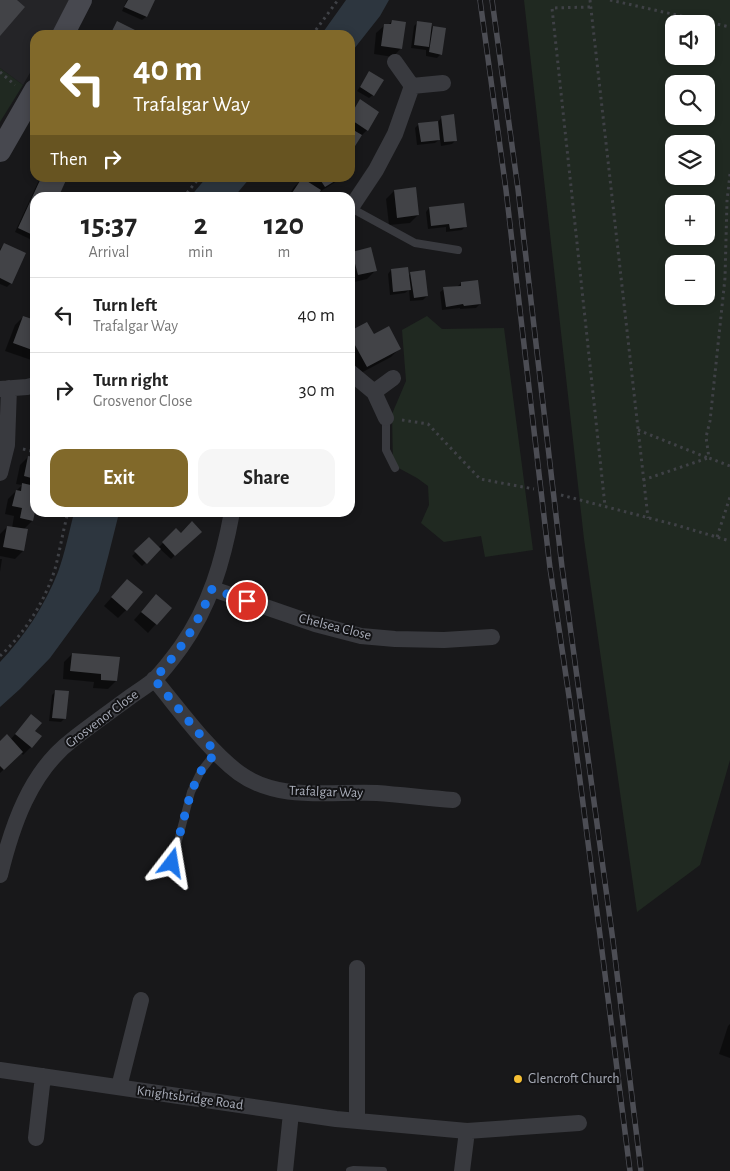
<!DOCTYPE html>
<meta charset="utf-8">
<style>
:root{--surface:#fff;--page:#f6f6f6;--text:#222;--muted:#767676;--line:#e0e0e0;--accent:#81692a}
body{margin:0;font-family:"Alegreya Sans",sans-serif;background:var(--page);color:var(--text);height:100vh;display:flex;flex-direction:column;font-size:19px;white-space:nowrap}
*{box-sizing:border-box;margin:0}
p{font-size:16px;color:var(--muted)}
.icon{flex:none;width:28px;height:28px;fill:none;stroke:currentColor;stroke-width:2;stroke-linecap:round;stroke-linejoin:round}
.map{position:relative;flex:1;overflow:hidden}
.details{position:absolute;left:30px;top:192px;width:325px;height:325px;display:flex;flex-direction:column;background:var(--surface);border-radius:15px;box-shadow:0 2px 8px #0003}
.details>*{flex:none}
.banner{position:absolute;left:30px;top:30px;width:325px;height:152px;border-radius:15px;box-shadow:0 2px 8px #0003;background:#81692a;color:#fff;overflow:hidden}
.controls{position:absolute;left:665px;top:15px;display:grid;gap:10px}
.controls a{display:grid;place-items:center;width:50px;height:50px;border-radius:10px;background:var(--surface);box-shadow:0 2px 8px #0003;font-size:25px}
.pin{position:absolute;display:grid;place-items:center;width:42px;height:42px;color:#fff;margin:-21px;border:2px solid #fff;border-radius:50%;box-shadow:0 1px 5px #0007}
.me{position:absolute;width:55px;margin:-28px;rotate:14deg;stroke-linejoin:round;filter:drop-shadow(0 0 4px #0008)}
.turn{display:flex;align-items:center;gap:18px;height:105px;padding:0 20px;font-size:22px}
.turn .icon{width:65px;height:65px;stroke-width:2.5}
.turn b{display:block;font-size:35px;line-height:42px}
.then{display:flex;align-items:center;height:48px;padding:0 20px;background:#0003;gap:10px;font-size:19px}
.eta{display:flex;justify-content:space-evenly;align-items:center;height:85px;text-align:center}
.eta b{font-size:30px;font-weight:700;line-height:35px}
.primary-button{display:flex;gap:10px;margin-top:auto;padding:10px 20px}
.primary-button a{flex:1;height:58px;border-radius:15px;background:var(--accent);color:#fff;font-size:20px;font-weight:700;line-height:58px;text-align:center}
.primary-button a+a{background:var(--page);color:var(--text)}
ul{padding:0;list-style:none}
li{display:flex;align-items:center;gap:15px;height:75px;padding:0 20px;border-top:1px solid var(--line)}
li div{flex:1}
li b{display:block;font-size:19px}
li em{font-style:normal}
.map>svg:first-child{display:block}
.built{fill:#242427}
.green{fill:#202921;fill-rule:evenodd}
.water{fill:#2d363f}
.shadow{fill:#0007}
.building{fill:#424347}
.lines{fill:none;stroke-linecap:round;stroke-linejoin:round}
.path{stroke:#3f4146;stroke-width:3;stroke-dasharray:2.5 4;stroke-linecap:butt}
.lane{stroke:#393a3f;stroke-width:8}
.street{stroke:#393a3f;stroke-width:16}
.secondary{stroke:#47484f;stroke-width:22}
.rail-casing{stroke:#4c4d54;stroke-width:5.5}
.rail{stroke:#131315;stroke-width:4;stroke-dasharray:11;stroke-linecap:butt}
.route{stroke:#1a73e8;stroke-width:9;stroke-dasharray:0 16.2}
.poi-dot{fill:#f6bf34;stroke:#131315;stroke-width:2}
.labels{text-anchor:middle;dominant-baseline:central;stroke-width:4;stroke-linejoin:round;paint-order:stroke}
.street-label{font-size:14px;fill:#aaaeba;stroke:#131315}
.poi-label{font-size:14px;fill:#aaaeba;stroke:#131315;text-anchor:start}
</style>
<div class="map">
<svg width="730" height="1171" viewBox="0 0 730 1171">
<rect width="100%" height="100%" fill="#18181a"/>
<path class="built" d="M0,0H69L51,35H35V64L23,85L0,68Z"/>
<path class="green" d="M524,0H730V760L700,865L637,912L584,539ZM674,24H706V56H674ZM674,84H706V116H674ZM674,144H706V176H674ZM674,204H706V236H674ZM674,264H706V296H674Z
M0,68L23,85L0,122Z
M427,316L442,329L504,328L533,550L485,557L481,536L444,542L421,523L429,505L428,486L417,478L393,465L392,414L406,381L402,330Z"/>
<path class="water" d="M346,0H389L380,16L350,54V35H321Z
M206,178H250L234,197H190Z
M74,513H119L108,557L99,591L50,658L20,689L0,707V662C25,636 45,605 58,572C65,553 69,532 74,513Z"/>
<path class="shadow" d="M127,0H154L146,17L142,20L122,11Z
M392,21L401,48L393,57L374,54L376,33L385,25H388Z
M418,22L430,26L445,29L441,54L437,58L426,56V50L411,48L414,26Z
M370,73L373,95L369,98L357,91Z
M360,101L367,130L358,139L350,151V113Z
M442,117L456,140L452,144L441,146L440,139L435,143L417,145L415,128L419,124L438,122Z
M40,178H66L56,198H35V240L34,241L15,232Z
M306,178H340L334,183L316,194L314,198H287L294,187L302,179L311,185Z
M394,191L418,215L410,223L389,225L386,199Z
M429,208L466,226L462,230L446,232V227L428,229L426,212Z
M4,244L11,283L7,287L0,284V249Z
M353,253L375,271L367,279L350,283V256Z
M391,270L408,277L411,273L427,296L423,300L410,301L409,290L405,293L390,295L388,274Z
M461,283L480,304L476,308L460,309V308L442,310L440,292L444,289L457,287Z
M23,317L35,321L34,361L5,351L15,325Z
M350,332L374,336L399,349L391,357L359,374L350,359Z
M28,457L35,459V512H36L33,515L32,521L23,530V551L15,559L0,556V534L7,527L12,528L14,516L5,514L8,499L22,485L16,484L20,465Z
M176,530L185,545L171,559L160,549L142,566L132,556L149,539L158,548Z
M0,559H2L0,572Z
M119,589L126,610L118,618L104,606Z
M148,604L170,608L148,633L134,620Z
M72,654L116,681L108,689L93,688L94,682L63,679L64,662Z
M56,691L65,718L61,722L49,721L52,695Z
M31,716L33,731L31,747L23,755L21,753L0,773V743L10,740Z
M730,1024V1058L719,1054L728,1026Z"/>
<path class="building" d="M0,0H17L25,7L0,36Z
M128,0H155L147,17L124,7Z
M392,20L406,22L402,49L381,46L384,24H391Z
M117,21L139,32L137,35H110Z
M417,21L432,23L429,47L414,45Z
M433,26L446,28L442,55L429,52Z
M369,71L384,80L374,96L360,87Z
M360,99L379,112L368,131L350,119V116Z
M454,114L457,141L444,142L441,116Z
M438,121L440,140L421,142L418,123Z
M350,128L362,135L350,154Z
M41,178H67L58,198H35V236L18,228Z
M302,178L321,190L316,198H295L296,196L292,193Z
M319,178H340L325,187Z
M416,187L419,215L397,218L394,190Z
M464,203L467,227L450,229L449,224L431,226L429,207Z
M4,243L26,253L12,284L0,278V251Z
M371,247L377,271L358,275L352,252Z
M408,267L411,290L393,292L391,269Z
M425,270L428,296L414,298L410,272Z
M478,280L481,304L464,306L463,304L446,307L443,287L461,286V282Z
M23,316L35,320V351L13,343Z
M367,322L374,334L389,326L401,349L367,367L350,336V331Z
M28,456L35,457V479L24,476Z
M22,483L35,486V512L33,521L20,518L22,508L12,506L16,490L21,491Z
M192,521L202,532L175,556L162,542L176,528L181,533Z
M7,526L28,529L24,551L3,547Z
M149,537L161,549L147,564L134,551Z
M127,579L143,592L127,611L111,597Z
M156,594L172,608L157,625L141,612Z
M72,653L120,657L117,681L101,680V674L70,671Z
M55,690L69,691L66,719L52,718Z
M31,714L42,723L35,731L42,736L32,748L15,734Z
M7,734L23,752L4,770L0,766V741Z"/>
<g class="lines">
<path class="path" d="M590,0L648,518
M610,0L730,27
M590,7L552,8L605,506
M312,35L338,0
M0,72L15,85
M730,174L727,201L725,278L710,421L706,437L709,458L730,466
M183,198L199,178
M402,420L428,424L480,479L534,489
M638,430L708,458
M23,449L35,452
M643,480L708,458
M561,495L676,525L730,541
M717,537L730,497
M0,656C25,633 45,601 55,569C60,550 63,531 68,512"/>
<path class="lane" d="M351,208L415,243L458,250
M386,418V450L395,468
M172,863L191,792L201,771L216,752
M350,1171L354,1170L383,1171"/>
<path class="street" d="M395,62L412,86L443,83
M350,209L376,170L395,134L412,86
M350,372L374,392L386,418
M0,389L27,387L35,385
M374,392L393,378
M0,473L7,445L9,388
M213,589L315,624L361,636L395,639L444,640L492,637
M154,679C179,709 208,750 239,773C279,802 331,791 377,793C402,795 428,798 453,800
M0,875C12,826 30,772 72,740C91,725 111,711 130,697C138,691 147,686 155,679C165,669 173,658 181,647C210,606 223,561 232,512
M357,968V1121
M0,1070L336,1119L467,1131L579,1123
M119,1087L141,1000
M36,1138L43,1076
M285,1171L291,1113
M462,1171L467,1131"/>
<path class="secondary" d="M63,35L81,0
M0,151L35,90"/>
<g class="rail-casing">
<path id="rail" d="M480,0L506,190L550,568L570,703L601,943L630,1171
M492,0L518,189L562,567L613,941L641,1171"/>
</g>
<use href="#rail" class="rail"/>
</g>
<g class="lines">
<path class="route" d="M172,863L191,792L201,771L216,752L202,737L154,679C181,650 197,625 212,589L247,601"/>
</g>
<circle class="poi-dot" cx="518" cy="1079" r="5"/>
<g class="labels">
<g class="street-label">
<text transform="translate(335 627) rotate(14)">Chelsea Close</text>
<text transform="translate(102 719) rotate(-37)">Grosvenor Close</text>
<text transform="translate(326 792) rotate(2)">Trafalgar Way</text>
<text transform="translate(190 1098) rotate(8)">Knightsbridge Road</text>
</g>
<g class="poi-label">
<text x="528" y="1079">Glencroft Church</text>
</g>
</g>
</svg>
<div class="controls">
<a><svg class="icon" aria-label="sound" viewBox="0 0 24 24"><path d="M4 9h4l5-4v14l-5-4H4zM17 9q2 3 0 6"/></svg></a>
<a><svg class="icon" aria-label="search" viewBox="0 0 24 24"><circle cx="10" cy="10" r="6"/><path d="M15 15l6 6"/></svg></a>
<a><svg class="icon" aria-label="layers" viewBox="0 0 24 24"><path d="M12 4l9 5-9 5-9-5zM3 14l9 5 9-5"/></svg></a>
<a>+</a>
<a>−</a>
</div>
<div class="pin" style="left:247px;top:601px;background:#d93025"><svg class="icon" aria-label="arrive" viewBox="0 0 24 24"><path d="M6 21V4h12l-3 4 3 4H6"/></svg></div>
<svg class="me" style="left:172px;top:863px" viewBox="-20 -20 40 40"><path d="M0-17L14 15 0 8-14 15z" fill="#1a73e8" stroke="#fff" stroke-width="4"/></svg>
<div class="banner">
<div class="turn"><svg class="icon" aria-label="left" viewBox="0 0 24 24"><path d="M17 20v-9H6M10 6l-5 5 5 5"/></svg><div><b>40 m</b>Trafalgar Way</div></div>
<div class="then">Then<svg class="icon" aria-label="right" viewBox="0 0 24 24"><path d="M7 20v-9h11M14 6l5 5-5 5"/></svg></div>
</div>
<section class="details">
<div class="eta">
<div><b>15:37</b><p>Arrival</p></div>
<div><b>2</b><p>min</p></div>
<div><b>120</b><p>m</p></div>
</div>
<ul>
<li><svg class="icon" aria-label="left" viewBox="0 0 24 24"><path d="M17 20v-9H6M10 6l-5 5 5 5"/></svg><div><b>Turn left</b><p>Trafalgar Way</p></div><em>40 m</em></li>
<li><svg class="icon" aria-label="right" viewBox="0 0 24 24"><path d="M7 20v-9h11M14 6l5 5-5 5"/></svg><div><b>Turn right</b><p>Grosvenor Close</p></div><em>30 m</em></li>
</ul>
<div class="primary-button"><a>Exit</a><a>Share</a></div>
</section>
</div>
